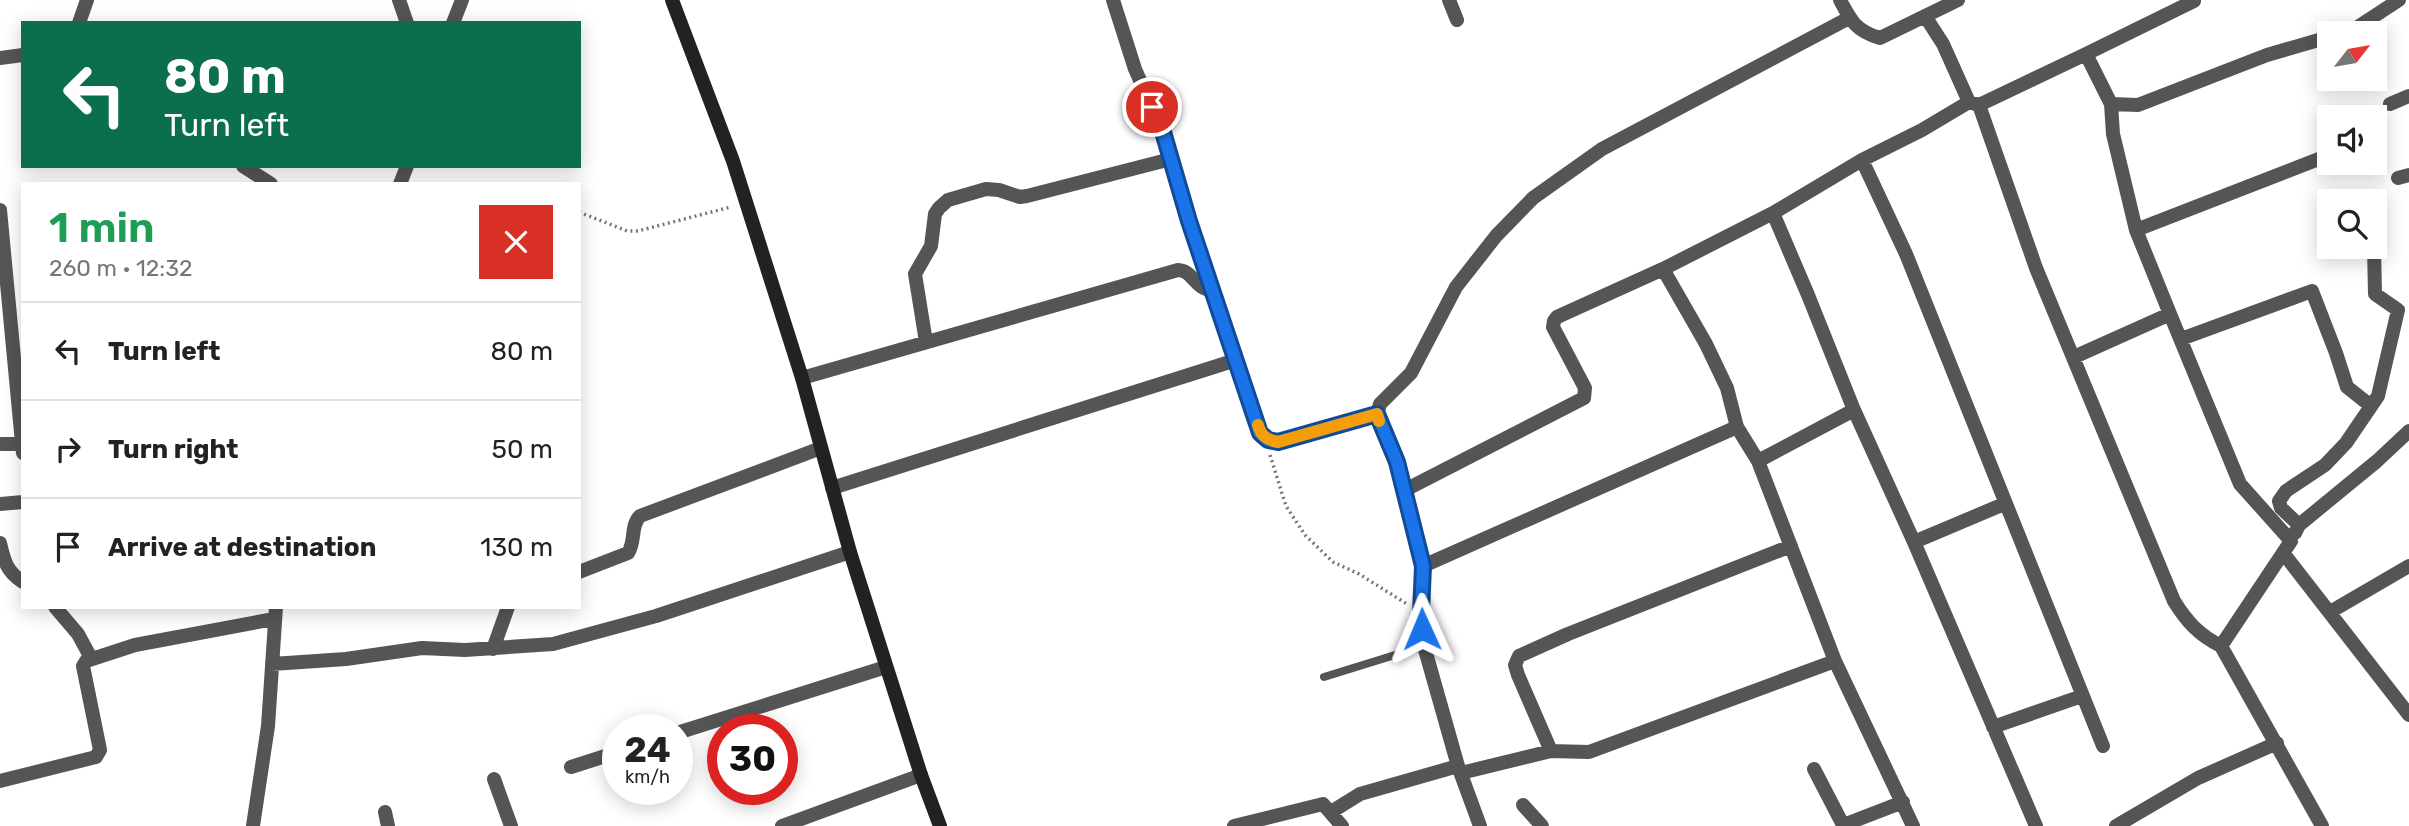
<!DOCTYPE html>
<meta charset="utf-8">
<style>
:root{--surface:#fff;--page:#f6f6f6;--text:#222;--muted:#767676;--line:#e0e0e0}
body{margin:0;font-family:Rubik,sans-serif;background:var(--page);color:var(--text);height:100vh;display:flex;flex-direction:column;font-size:26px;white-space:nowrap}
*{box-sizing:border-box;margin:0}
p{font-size:23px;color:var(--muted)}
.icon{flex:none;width:38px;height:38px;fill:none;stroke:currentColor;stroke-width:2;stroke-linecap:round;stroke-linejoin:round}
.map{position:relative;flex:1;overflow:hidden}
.side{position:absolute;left:21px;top:182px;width:560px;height:427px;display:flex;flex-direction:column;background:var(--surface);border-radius:0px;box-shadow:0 4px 18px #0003}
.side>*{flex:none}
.guide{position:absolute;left:21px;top:21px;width:560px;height:147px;border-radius:0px;box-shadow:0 4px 18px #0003;background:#0b6e4f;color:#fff;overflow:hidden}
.needle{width:46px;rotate:59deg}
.buttons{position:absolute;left:2317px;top:21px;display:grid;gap:14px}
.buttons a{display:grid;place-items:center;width:70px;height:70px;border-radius:0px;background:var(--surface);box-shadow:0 4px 18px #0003;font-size:35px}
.speed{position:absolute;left:602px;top:714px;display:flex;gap:14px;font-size:35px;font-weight:700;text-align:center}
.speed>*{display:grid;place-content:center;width:91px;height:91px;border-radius:50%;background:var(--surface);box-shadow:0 4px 18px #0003;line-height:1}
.speed small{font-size:18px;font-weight:400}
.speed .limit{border:10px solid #d22;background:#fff;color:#111}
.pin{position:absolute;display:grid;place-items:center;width:60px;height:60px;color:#fff;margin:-30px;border:4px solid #fff;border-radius:50%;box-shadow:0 2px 7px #0007}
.me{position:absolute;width:77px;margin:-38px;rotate:359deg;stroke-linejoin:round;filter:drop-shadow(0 0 5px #0008)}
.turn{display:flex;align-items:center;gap:24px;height:147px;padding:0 28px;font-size:32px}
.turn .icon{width:91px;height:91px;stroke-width:2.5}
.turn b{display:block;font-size:49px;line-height:60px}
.round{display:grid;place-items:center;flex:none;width:74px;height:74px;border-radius:0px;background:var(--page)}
.summary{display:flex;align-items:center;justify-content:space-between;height:119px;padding:0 28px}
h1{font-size:42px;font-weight:600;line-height:52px;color:#1e9e55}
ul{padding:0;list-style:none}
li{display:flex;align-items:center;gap:21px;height:98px;padding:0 28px;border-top:2px solid var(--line)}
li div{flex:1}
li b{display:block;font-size:26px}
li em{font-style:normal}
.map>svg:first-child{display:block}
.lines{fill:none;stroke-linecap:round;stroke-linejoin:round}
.path{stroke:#777;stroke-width:3.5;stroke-dasharray:2 3.5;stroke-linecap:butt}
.service{stroke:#555;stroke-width:8}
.minor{stroke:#555;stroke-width:14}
.secondary{stroke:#222;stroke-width:14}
.route-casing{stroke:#114b97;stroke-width:18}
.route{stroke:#1a73e8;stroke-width:12}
.slow{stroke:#f59e0b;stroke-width:12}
</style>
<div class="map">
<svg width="2409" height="826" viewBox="0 0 2409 826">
<rect width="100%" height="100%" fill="#fff"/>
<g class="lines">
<path class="path" d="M579,212L627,231H638L731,207
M1270,455L1286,506L1305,535L1333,562L1359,574L1407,604"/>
<path class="service" d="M1324,677L1424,646"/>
<path class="minor" d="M399,0L407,23
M1113,0L1135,69L1163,132L1190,221L1260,433L1268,440L1278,442L1377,414
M1449,0L1457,20
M1840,0C1851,21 1856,31 1880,38L1958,0
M1925,16L1943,44L1969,102
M79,23L87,0
M453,23L462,0
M2343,33L2353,30L2399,0
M2086,54L2194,1
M0,58L23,55
M2390,104L2409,96
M1979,105L2036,268L2174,601C2187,622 2199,635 2221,646L2322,826
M1862,160L1906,254L2103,746
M243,166L271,184
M2398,178L2409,175
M400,184L407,166
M0,210L23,453
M1773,213L1808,295L1854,410L1914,542L2036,826
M2136,230L2329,155
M1663,269L1706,344L1727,388L1737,427L1758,461L1835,661L1913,826
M2181,339L2312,291L2336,353L2347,387L2371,406
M926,342L915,274L931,246L935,214L939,208L948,200L986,189L999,190L1020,197L1027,196L1171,159
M2074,357L2170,314
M802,378L1178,270C1194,271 1192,287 1213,291
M0,444H22
M1758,461L1854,410
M832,488L1236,360
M1405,490L1584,398L1585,388L1553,327L1554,321L1557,317L1663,269L1773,213L1862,160L1922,130L1969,102L1979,105L2086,54L2111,104
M0,504L23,502
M2299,525L2281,508L2279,501L2286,491L2325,465L2346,443L2378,396L2398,310L2375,294L2374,247
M2295,533L2299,525L2377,461L2409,431
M1914,542L2004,504
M0,543C4,561 7,572 23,582
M2284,554L2409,715
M1423,566L1737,427
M579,572L628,553C636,541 630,526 640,516L821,448
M55,607L78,634L91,658
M2330,612L2409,566
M2221,646L2291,541L2240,484L2170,314L2136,230L2113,134L2111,104L2138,105L2267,55L2329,37
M493,649L508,607
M272,664L346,659L422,648L465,650L553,644L656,616L850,552
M1993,727L2082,696
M677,733L886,667
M1551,751L1518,675L1515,665L1519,656L1568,634L1791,546
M571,767L618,752
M1814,769L1842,823L1846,824L1903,802
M1461,773L1551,751L1589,752L1835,661
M494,779L511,826
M0,781L96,757L100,750L83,666L86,661L135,645L274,619
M1523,805L1542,826
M385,812L388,826
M1331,812L1360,794L1458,766
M253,826L268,726L276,607
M782,826L921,775
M1234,826L1323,804L1342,826
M1480,826L1458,766L1424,646L1421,613L1423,566L1397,462L1377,414L1380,404L1411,373L1456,287L1496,236L1533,198L1602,149L1849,18
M2116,826L2198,778L2277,743"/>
<path class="secondary" d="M672,0L733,161L802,378L850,552L921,775L940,826"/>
</g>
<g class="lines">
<g class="route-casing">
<path id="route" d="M1152,107L1163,132L1189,221L1260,433L1268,440L1278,442L1377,414L1397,462L1423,566L1421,613L1422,629"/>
</g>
<use href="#route" class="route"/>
<path class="slow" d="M1258,425C1261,436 1267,440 1278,442L1377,414L1379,421"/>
</g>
</svg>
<div class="buttons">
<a><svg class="needle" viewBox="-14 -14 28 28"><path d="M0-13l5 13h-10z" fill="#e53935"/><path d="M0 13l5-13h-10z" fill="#767676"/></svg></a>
<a><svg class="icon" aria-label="sound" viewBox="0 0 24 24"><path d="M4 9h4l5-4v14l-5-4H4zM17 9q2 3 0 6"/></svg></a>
<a><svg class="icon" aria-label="search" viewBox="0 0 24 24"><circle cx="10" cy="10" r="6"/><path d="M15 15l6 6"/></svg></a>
</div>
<div class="speed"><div>24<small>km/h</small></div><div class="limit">30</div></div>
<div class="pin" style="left:1152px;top:107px;background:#d93025"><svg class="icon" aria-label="arrive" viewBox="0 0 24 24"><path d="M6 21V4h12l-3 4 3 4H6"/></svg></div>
<svg class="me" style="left:1422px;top:629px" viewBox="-20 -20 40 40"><path d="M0-17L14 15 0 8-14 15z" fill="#1a73e8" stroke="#fff" stroke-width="4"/></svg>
<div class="guide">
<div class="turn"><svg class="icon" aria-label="left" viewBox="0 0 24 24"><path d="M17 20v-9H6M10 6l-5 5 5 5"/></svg><div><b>80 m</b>Turn left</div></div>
</div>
<section class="side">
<div class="summary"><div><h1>1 min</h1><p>260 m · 12:32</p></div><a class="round" style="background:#d93025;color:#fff"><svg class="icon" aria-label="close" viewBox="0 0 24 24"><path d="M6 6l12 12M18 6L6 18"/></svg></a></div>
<ul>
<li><svg class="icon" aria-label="left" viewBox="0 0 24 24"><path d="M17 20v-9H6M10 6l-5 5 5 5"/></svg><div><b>Turn left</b></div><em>80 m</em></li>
<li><svg class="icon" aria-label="right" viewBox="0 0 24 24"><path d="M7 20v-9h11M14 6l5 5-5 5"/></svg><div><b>Turn right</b></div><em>50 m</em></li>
<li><svg class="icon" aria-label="arrive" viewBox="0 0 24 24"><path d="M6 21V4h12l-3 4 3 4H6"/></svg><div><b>Arrive at destination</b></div><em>130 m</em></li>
</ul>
</section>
</div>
